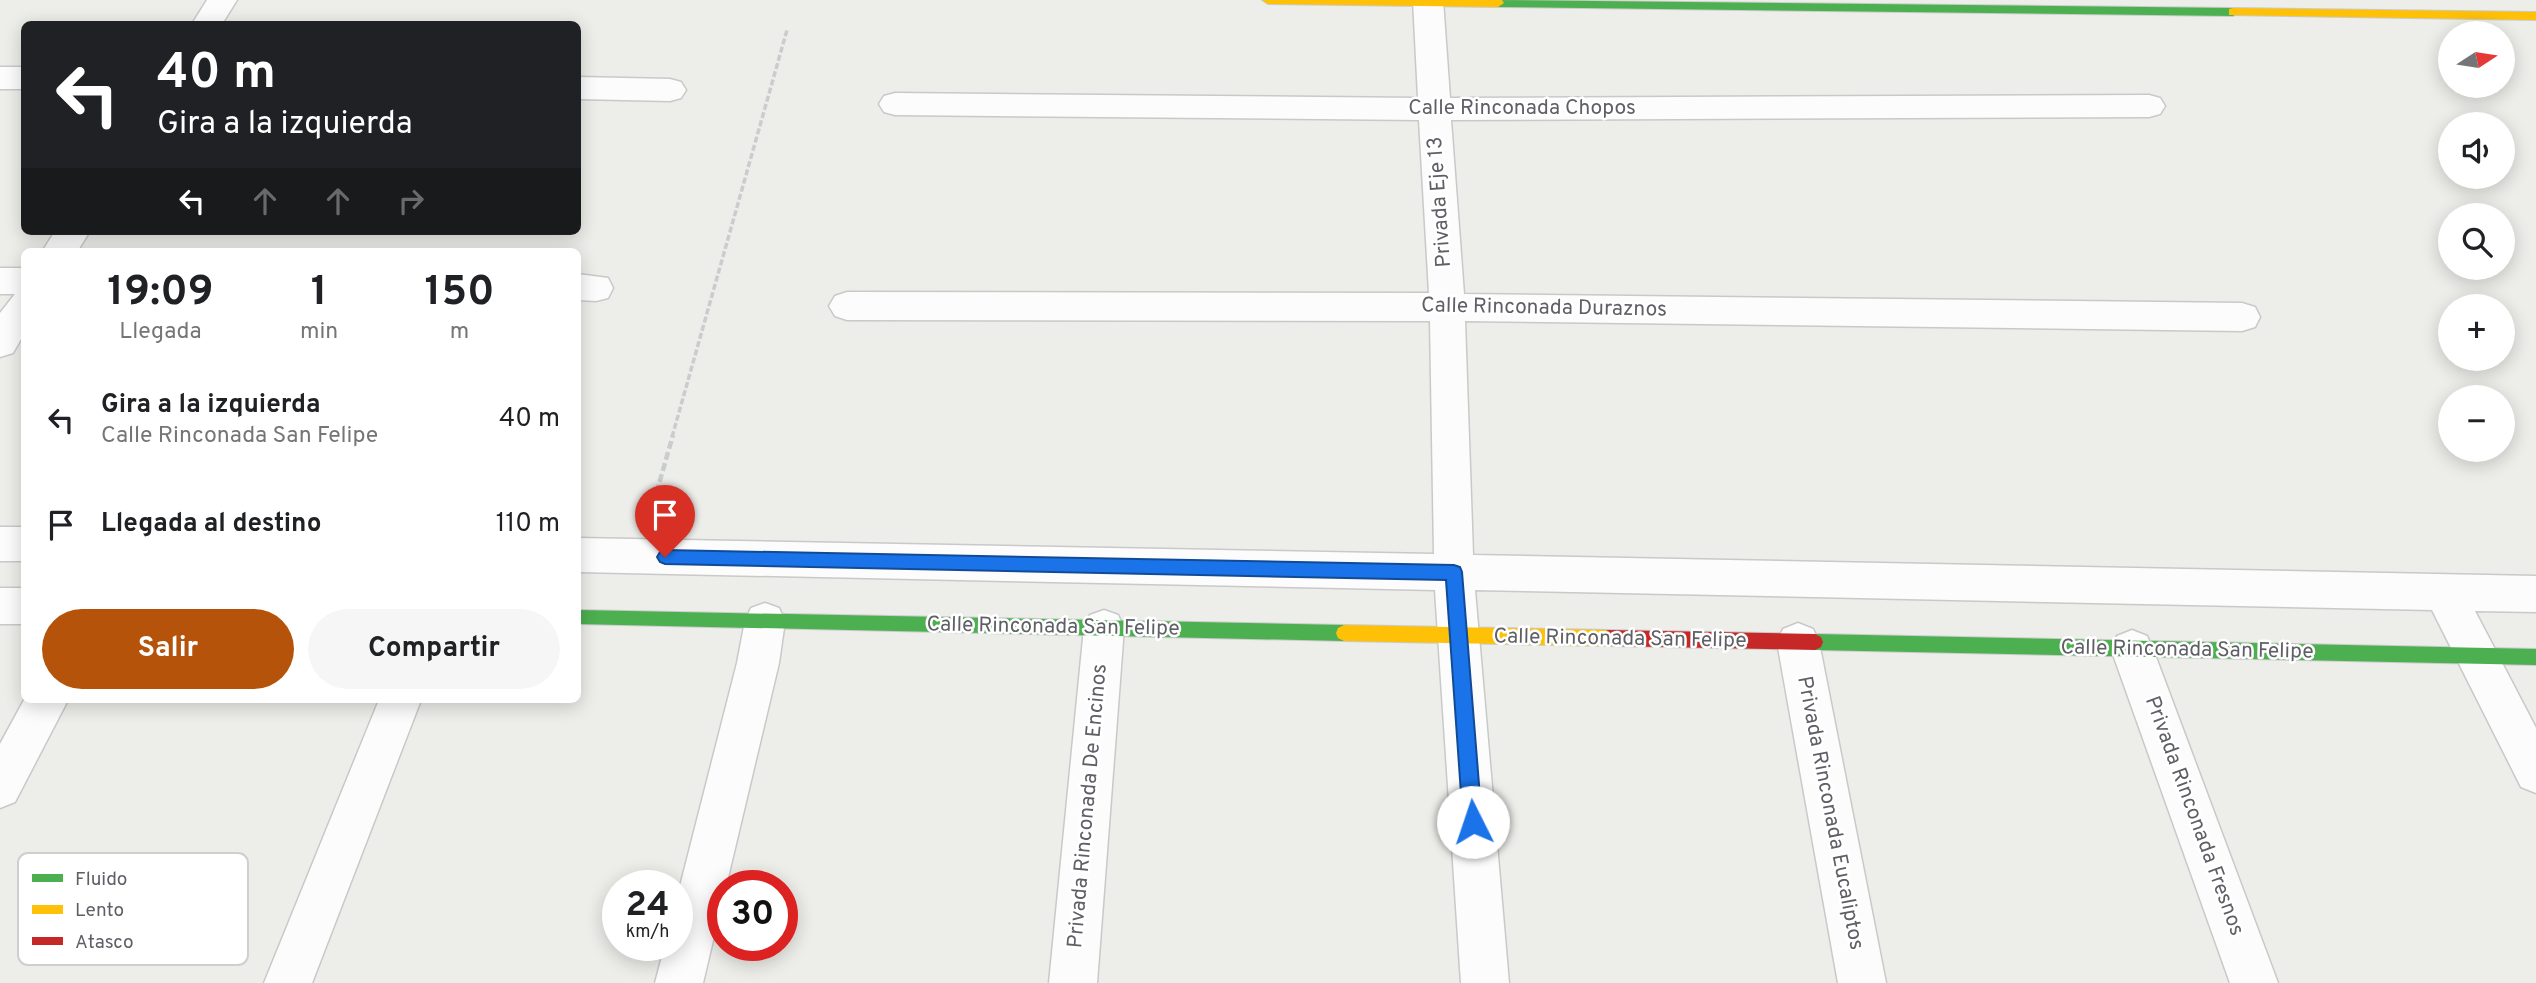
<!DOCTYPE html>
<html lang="es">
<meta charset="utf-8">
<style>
:root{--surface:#fff;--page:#f6f6f6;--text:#202124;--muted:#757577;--accent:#b45309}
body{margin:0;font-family:Overpass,sans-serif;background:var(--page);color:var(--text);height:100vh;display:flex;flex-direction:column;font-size:26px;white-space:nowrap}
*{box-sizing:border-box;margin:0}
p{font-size:23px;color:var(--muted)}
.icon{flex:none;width:38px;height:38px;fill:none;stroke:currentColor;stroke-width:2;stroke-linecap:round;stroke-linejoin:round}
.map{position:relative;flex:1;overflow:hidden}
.drawer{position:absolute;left:21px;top:248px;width:560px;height:455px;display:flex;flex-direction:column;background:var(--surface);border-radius:10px;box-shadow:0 4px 18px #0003}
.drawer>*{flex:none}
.banner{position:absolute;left:21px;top:21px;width:560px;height:214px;border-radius:10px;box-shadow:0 4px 18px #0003;background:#202124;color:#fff;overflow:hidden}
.needle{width:46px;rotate:78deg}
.controls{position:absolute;left:2438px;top:21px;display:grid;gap:14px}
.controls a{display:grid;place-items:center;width:77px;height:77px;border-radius:50%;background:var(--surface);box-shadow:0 4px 18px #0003;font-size:35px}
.speed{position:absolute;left:602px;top:870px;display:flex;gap:14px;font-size:35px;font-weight:700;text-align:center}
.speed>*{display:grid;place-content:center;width:91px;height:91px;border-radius:50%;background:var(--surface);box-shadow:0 4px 18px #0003;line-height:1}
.speed small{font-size:18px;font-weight:400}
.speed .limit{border:10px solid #d22;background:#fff;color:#111}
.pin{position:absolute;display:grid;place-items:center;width:60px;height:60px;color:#fff;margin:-72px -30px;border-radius:50% 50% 50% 0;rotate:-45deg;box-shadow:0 0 7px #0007}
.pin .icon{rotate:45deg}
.me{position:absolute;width:77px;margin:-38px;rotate:356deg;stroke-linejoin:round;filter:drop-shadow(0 0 5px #0008)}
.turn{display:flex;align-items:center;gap:24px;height:147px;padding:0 21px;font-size:32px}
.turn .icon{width:91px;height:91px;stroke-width:2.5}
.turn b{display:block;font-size:49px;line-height:60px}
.lanes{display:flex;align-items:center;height:66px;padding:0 21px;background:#0003;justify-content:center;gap:35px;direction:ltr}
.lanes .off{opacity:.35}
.eta{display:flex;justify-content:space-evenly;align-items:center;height:119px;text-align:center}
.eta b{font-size:42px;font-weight:700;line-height:49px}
.primary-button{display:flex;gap:14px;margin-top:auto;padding:14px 21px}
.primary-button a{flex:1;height:80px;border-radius:42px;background:var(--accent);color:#fff;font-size:28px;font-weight:700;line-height:80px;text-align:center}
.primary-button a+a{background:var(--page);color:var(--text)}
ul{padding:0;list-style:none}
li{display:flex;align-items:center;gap:21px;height:105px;padding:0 21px}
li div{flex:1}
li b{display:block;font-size:26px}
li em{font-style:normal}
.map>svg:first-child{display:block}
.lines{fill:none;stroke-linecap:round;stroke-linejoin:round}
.street-casing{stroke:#c9c9c9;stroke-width:3}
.fast-casing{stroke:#cacbcb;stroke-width:2}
.slow-casing{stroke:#cacbcb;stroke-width:2}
.jam-casing{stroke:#cacbcb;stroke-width:2}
.path-far1{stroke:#cacdcd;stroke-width:3.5;stroke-dasharray:6 2.5;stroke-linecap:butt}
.path{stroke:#cacdcd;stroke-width:4.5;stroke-dasharray:8 3.5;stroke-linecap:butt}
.street{fill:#fcfcfc;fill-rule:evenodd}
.fast{fill:#4caf50;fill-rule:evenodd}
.slow{fill:#ffc107;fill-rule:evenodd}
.jam{fill:#c62828;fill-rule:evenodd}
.route{fill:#1a73e8;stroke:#114b97;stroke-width:2}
.labels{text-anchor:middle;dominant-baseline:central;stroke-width:5;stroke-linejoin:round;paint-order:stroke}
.street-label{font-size:21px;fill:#5f6066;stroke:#fff}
.key{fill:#fff;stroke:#cfcfd1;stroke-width:2}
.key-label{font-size:19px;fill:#5f6066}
</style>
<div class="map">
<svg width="2536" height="983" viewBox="0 0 2536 983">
<rect width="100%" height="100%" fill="#edede9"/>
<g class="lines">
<g class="street-casing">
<path id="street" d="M207,0H237L222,24H192Z
M1413,0H1443L1450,98L2149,95L2160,98L2165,106L2160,114L2149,117L1451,120L1464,294L2242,303L2255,307L2260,317L2255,327L2242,331L1465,321L1473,555L2536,576V612L2475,611L2536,728V793L2521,787L2432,610L1475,590L1509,983H1461L1435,590L578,572V538L1434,554L1430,321L847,320L835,316L829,306L835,296L847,292L1429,293L1419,120L895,115L884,112L879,104L884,96L895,93L1418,98Z
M0,67H24V89H0Z
M578,77L670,79L681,82L686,90L681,98L670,101L578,99Z
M55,231H90L77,252H42Z
M0,268H24V334L13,353L0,357V313L15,294H0Z
M578,274L608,278L613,288L608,298L596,301L578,300Z
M0,527H24V561H0Z
M0,588H24V624H0Z
M765,603L779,608L785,621L779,663L726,886H723V898L703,983H655L665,945H677V898L737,663L745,621L751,608Z
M1104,610L1118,615L1124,628L1097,983H1049L1084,628L1090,615Z
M1798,623L1813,629L1819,642L1886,983H1838L1777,642L1783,629Z
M2132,630L2147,636L2153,649L2278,983H2230L2111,649L2117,636Z
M24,700H68L15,802L0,808V744Z
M379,700H421L312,983H264Z"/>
</g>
<g class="fast-casing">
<path id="fast" d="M1494,0L2233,8L2239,12L2233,16L1498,7L1492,3Z
M578,610L1344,625L1350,628L1352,633L1350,638L1344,641L578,624Z
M1815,634L2536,649V665L1815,650L1809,647L1807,642L1809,637Z"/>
</g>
<g class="slow-casing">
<path id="slow" d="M1262,0H1502L1504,3L1498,7L1268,4Z
M2233,8L2536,12V20L2229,15V9Z
M1344,625L1608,630L1614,633L1616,638L1614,643L1608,646L1344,641L1338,638L1336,633L1338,628Z"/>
</g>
<g class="jam-casing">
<path id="jam" d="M1608,630L1815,634L1821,637L1823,642L1821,647L1815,650L1608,646L1602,643L1600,638L1602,633Z"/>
</g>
<path class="path-far1" d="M672,437L787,30"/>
<path class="path" d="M650,515L673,435"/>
<use href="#street" class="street"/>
<use href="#fast" class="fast"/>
<use href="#slow" class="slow"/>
<use href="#jam" class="jam"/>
</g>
<path class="route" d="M665,550L1454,565L1460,567L1462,572L1482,822L1479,829L1473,831L1466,829L1463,822L1446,580L665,564L660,562L657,557L660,552Z"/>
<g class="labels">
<g class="street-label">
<text x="1522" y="108">Calle Rinconada Chopos</text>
<text transform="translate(1440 202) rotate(-94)">Privada Eje 13</text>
<text transform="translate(1544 308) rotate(1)">Calle Rinconada Duraznos</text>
<text transform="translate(1053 627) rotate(1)">Calle Rinconada San Felipe</text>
<text transform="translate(1620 639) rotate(1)">Calle Rinconada San Felipe</text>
<text transform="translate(2187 650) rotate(1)">Calle Rinconada San Felipe</text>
<text transform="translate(1088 806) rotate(-85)">Privada Rinconada De Encinos</text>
<text transform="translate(1830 813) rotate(79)">Privada Rinconada Eucaliptos</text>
<text transform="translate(2194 816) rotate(70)">Privada Rinconada Fresnos</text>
</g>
</g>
<rect x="18" y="853" width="230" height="112" rx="10" class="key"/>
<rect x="32" y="874" width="31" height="8" fill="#4caf50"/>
<rect x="32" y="905" width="31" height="9" fill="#ffc107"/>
<rect x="32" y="937" width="31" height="8" fill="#c62828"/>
<g class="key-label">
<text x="75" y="885">Fluido</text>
<text x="75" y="916">Lento</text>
<text x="75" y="948">Atasco</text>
</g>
</svg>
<div class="controls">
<a><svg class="needle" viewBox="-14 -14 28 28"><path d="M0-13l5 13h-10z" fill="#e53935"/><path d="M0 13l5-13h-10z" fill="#757577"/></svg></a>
<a><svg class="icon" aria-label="sound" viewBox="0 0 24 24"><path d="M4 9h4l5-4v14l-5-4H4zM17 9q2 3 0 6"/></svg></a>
<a><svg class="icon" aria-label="search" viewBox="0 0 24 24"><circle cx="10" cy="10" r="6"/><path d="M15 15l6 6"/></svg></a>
<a>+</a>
<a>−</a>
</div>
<div class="speed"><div>24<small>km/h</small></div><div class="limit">30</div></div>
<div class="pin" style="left:665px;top:557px;background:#d93025"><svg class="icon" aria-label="arrive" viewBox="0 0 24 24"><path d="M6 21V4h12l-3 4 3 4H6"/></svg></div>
<svg class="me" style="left:1473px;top:822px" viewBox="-20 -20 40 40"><circle r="19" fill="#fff"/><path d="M0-13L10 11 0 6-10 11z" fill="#1a73e8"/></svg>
<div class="banner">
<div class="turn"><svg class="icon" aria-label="left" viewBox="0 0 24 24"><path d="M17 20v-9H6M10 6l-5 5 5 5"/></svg><div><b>40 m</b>Gira a la izquierda</div></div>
<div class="lanes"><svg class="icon" aria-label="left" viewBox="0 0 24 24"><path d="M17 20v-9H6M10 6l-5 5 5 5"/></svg><svg class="icon off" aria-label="ahead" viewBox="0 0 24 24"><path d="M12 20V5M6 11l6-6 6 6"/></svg><svg class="icon off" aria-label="ahead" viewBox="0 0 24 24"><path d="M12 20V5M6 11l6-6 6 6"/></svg><svg class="icon off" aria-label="right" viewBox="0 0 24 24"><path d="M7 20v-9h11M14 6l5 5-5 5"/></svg></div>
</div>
<section class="drawer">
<div class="eta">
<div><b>19:09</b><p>Llegada</p></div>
<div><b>1</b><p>min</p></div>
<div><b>150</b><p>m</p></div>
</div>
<ul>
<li><svg class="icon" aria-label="left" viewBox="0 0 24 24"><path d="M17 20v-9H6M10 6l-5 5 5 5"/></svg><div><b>Gira a la izquierda</b><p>Calle Rinconada San Felipe</p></div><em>40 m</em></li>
<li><svg class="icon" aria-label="arrive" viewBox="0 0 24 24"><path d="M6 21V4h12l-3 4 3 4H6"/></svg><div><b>Llegada al destino</b></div><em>110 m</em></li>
</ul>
<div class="primary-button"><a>Salir</a><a>Compartir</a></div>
</section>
</div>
